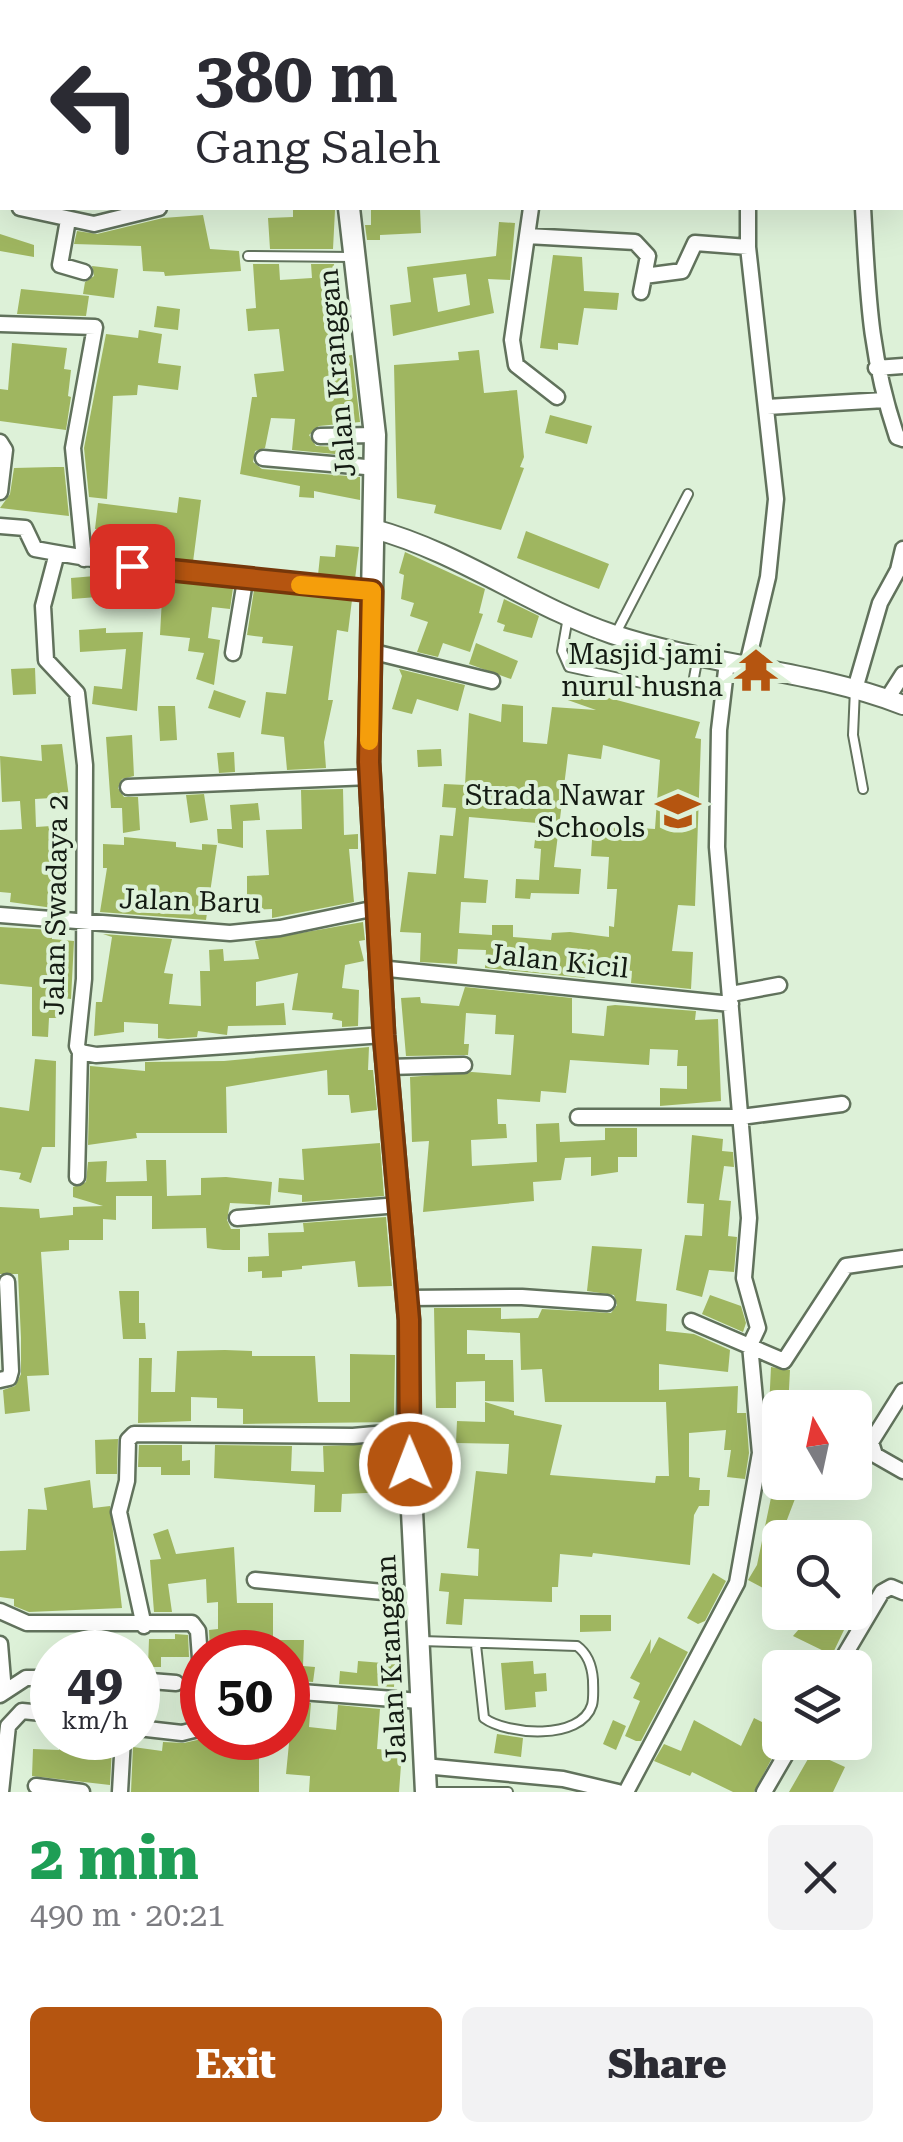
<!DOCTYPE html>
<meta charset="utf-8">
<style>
:root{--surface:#fff;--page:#f2f2f3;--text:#2b2b33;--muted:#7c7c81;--accent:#b55510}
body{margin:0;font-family:"Roboto Serif",serif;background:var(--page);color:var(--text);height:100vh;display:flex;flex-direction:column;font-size:38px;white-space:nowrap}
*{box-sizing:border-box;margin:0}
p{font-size:32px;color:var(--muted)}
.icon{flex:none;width:55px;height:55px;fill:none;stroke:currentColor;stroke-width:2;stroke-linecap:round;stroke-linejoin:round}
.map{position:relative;height:1792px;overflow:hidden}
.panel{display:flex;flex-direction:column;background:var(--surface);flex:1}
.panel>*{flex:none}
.top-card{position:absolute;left:0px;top:0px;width:905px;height:210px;box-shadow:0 10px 40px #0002;background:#fff;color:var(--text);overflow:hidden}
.needle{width:65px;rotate:351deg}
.controls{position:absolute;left:762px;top:1390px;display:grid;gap:20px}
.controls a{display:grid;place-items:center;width:110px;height:110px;border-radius:15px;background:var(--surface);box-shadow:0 10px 40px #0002;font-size:50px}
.speed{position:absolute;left:30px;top:1630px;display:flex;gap:20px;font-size:50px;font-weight:700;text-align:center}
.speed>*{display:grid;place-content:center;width:130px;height:130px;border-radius:50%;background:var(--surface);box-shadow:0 10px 40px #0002;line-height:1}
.speed small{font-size:25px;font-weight:400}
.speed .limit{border:15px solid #d22;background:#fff;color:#111}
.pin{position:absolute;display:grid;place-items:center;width:85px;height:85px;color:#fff;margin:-42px;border-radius:20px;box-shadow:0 5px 15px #0006}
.me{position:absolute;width:110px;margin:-55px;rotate:359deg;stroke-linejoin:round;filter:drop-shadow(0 0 8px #0008)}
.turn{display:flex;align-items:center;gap:35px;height:210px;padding:0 30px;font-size:45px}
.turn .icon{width:130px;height:130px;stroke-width:2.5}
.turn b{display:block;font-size:70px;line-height:85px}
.round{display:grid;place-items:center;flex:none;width:105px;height:105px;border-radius:15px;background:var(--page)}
.overview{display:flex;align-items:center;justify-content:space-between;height:170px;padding:0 30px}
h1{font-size:60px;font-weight:800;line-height:75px;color:#1e9e55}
.button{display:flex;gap:20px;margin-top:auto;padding:20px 30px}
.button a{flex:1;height:115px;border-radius:15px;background:var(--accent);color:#fff;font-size:40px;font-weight:800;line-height:115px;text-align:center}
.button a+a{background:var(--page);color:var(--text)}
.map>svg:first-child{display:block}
.building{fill:#9fb660;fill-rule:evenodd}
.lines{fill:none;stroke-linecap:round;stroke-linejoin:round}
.service-casing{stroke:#61725c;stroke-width:12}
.minor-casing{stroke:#61725c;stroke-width:19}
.tertiary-casing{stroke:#61725c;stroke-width:22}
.secondary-casing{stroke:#61725c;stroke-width:25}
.service{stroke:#fff;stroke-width:8}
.minor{stroke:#fff;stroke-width:14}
.tertiary{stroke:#fff;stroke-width:18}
.secondary{stroke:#fff;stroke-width:20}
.route-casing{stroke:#76370a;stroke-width:25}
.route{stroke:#b55510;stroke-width:18}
.slow{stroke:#f59e0b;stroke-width:18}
.labels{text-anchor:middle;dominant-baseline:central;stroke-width:8;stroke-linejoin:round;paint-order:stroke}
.street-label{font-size:28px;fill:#141b13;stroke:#ddf1d8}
.poi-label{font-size:28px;fill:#141b13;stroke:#ddf1d8;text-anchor:end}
</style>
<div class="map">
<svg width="903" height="1792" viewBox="0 0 903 1792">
<rect width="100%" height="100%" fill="#ddf1d8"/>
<path class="building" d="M310,208L335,210L333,249H270L268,218L293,217V209Z
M371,208H420L421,233L380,235V240H367L365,225H371Z
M203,215L210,249L239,251L241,271L165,276L164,272L143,271L141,246L74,244L77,231L97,234L163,218Z
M499,222L515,223L510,280L488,279L494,313L393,336L390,305L411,302L407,267L496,256ZM466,274L470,305L438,312L433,278Z
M0,234L34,245V257L0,251Z
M553,255L582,257L584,291L619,293L617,310L584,308L578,345L558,343V350L540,348Z
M253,264H279L280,280L312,278L311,264H334L339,334L343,333L345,356L352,355L360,422L319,426L309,435L316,446L356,448V456L292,450L295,419L271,418L265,448L255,451L253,462L262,469L360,477V500L314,491V498L299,497L300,486L240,474L252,397H257L254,374L284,371L279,329L248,331L246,309L256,308Z
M92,266L118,269L114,298L83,294L85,282L94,276Z
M21,289L89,296L86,316L17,314Z
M157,306L180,309L178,330L154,327Z
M139,330L162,334L158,363L181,366L178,390L138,385L137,395L113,396L107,499L89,497L84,448L106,334L138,338Z
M12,343L67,348L64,369L71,370L68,396L71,397L66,430L0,421V389L8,390Z
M479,350L484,393L517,390L524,457L520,467L524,468L501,530L434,513L436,505L397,498L394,365L459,360L458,352Z
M550,415L592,426L587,444L545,433Z
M55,467H64L69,516L0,508L10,494L14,468Z
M179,497L201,500L193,562L171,559L173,539L95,529L98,503L177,513Z
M526,531L609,564L599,589L517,558Z
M336,545L359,547L355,579L318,575L320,556L335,557Z
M405,552L485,589L479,613L483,614L470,652L443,643L438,657L417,652L428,622L410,616L414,603L401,599L404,575L399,573Z
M95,576L97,597L72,599L71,578Z
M158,579L233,588L230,609L212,607L208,638L220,640L214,685L196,679L204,653L188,651L190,638L160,635L162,598L124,599V580Z
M254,590L352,600L348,632L337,630L328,700H333L324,742L326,768L287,770L284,737L261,734L266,692L286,694L293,646L262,643L263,637L247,635Z
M504,599L539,616L532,638L503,631L505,625L497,622Z
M106,628V633L143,632L137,711L92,704L94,686L122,689L126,649L80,652L79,630Z
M476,643L518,661L511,679L469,664Z
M35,668L36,694L13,695L11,669Z
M399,669L465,685L458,711L417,699L412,714L392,709L402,676Z
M214,690L246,701L240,718L208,708Z
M564,692L609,698L700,722L695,738L701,739L695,906L678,905L672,951L693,952L691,989L631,983L632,971L588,962L585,978L485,968L486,950L458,949L457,964L420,962L421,933L400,932L408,872L436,874L440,835L453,836L456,808L442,807L444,784L465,785L469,713L501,722L502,704L523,706V742L547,744L552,707L596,710L562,698ZM603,745L660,760L655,829L593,825L591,856L609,857L607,889H617L614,927L609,926V937L570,932L552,933L551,940L513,937V925H492V935L459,933L461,902L486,903L488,880L464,878L469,817L537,823L534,848L541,849L539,880L516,879L515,898L530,899L531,893L579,894L581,869L554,867L568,754L601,759Z
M158,706H175L177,740L160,741Z
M132,735L134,776L122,779L118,788L124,797H138L140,830L123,833L122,808H111L106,737Z
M62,744L69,797L35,799L36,827L66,825L67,847H58L56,872L65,873L64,891L54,890L53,908L10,902L11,893L0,892V830L22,829L20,801L2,802L0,756L42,761L41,745Z
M441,749L442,766L418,767L417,750Z
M234,752L235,772L219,773L217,753Z
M343,789L344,835L358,834V849H349L354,902L272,918V909L247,910V876L269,875L266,830L302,829L301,790Z
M204,794L208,820L190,823L186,795Z
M258,803L260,820L243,821V848L218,843L217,829H232L230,805Z
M124,837L176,842V847L202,850V844L217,845L206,920L100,912L107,868H103V844L124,845Z
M363,922L365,940L359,941L364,961L345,965L342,988L359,990L358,1026L342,1027V1021L332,1019L333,1013L292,1010L298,973L256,982V1006L284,1003L286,1025L228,1026L227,1035L198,1031L197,1037L168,1039L158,1038V1024L124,1022V1032L94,1036L96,1002H102L112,937L103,934L172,939L164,973L173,974L169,1004L201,1006L200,971H210L209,950L223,949L224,961L259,959L255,941Z
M0,927L52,930V939L74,941L71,999L64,998L62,1018H49L48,1037L32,1036V987L0,984Z
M465,987L572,998V1033L604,1036L607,1006L615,1005L696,1011L695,1020L718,1019L721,1101L660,1106V1088L687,1089V1066H677L678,1050L650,1049L649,1065L570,1060L566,1093L541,1091L540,1102L497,1099L498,1124H506L507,1138L471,1140L472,1166L537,1162L536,1124L559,1123L560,1142L605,1140V1128H637V1157H618V1172L591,1176V1157L565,1158L561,1180L533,1182L534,1201L423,1212L429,1141L412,1142L410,1077L472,1072L511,1075L514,1035L495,1034L496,1015L466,1013L464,1044H469L468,1055L406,1056L401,998L420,997L421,1003L459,1006Z
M369,1047L368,1070H373L377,1110L351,1113L349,1095H328L327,1070L226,1087L227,1133H136L137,1138L88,1145L90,1066L145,1071V1062L224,1061Z
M35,1059L56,1061L55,1147H42L31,1183L19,1179L21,1173L0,1170V1107L29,1111Z
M692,1135L723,1139L722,1151L733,1152L734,1167L724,1166L719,1200L731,1201L728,1236L737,1237L734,1272L709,1270L702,1297L676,1290L685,1235L702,1236L704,1204L687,1203Z
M380,1143L384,1196L302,1202V1195L278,1192L279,1178L304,1180L302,1149Z
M146,1160H166L167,1196L201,1195V1178L226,1177L272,1182L270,1205L230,1203L227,1220L231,1229H240V1250H223L207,1248L206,1228L152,1229V1196H116V1220L103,1219V1240H69V1250L41,1252L49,1375L27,1376L30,1411L5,1414L3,1390L15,1386L21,1374V1338L18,1274H0V1207L39,1209L40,1218L73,1215V1207L103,1206L73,1197V1187L86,1182L88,1162L107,1161L106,1182L147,1181Z
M386,1217L392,1286L358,1287L355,1261L302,1266V1269L282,1271V1277L262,1278V1271L248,1272V1257L269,1256L268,1233L304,1232L303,1223Z
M592,1246L642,1249L636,1301L667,1304L666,1331L694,1334L730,1350L728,1372L659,1364V1390L738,1386L737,1413H746L749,1453L745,1479L727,1477L731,1450H724L726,1430L689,1433V1477L700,1478L699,1490H710L709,1506H699L694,1515L690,1565L593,1553L592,1557L560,1554L558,1587H552V1602L464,1599L462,1625L446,1624L449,1592L439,1591L441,1573L478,1576L479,1549L467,1548L476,1471L507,1474L509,1444L456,1443L457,1421L485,1422V1402L514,1411V1415L562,1425L550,1475L655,1483L656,1476H669L666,1402H545L542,1369L521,1370L520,1333L467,1330V1354H485V1360H513L514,1402L485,1401V1381L456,1382V1408H436L434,1308H501V1319L538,1318L542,1309L611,1313L617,1305L614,1295L587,1291Z
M119,1291H139V1323H145L146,1339H123Z
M710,1295L741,1306L746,1323L743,1332L702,1314Z
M225,1350L252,1351V1356H315L318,1402H350V1354L395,1355L394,1422L243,1424V1409L217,1408V1398L191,1397V1421L138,1423L139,1358H152L151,1392H175L177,1351Z
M771,1367L790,1370L788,1408H769Z
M118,1439L117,1474H96L95,1440Z
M380,1444L379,1476H392L391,1492L342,1494L341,1512H314L315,1485L214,1478L215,1445L292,1446L291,1471L324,1472L323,1446Z
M139,1445H182V1461L190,1460V1475H161V1467H138Z
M90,1480L93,1508L110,1506L122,1608L29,1612L14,1606V1599L0,1597V1551L26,1550L28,1509L47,1510L44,1488Z
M778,1486L798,1491L780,1538L775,1560L780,1563V1580L776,1578L769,1591L748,1580L757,1565L773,1488Z
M168,1529L176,1554L234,1547L237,1603H273V1640H304L303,1666L315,1667L313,1682L288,1680L289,1652H210L209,1630L218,1629V1602L207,1603L206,1579L168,1584L172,1612H154L150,1560L161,1559L153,1534Z
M713,1573L726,1581L705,1621L698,1624L687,1618Z
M580,1615H611V1631L580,1632Z
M811,1615L844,1630L832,1655L793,1636Z
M175,1634L188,1635L189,1657H161V1667H148L149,1639H175Z
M659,1637L688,1652L641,1741H636L625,1736L640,1701L633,1698L640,1683L630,1678L651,1639L650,1654Z
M358,1661L395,1664L394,1687L339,1684L340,1671L357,1673Z
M533,1661L534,1674L546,1673L547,1691L535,1692L536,1707L505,1710L501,1663Z
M288,1702L311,1703L309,1727L336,1730L338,1705L380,1709L377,1749L402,1751L399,1792H309L310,1776L286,1774L291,1723H288Z
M754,1718L780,1731V1743L754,1792H733L692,1772L690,1776L654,1761L664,1744L681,1751L694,1720L741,1746Z
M613,1720L626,1726L616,1750L603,1744Z
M497,1734L523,1738L521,1757L494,1753Z
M60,1738H95L94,1745L112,1747L110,1785L32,1776L33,1749L59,1750Z
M206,1738H259V1792H131L133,1747L162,1751L163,1742L184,1743Z
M812,1752L845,1767L833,1792H789Z"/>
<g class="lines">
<g class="service-casing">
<path id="service" d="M248,256L353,257
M568,617L562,651L569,667L678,691L693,683L698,656
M615,635L688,494
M855,689L853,735L863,789
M421,1641L577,1646C588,1654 592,1666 593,1680C593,1687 594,1698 592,1705C581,1741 507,1735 484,1718L476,1645
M428,1792H508"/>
</g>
<g class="minor-casing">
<path id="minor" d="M784,0L788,2
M861,0L862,2
M292,2L311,0
M562,2V0
M692,2L695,0
M0,16H2
M902,62H903
M902,185H903
M0,189L2,191
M20,208L94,224L159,208
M531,208L512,340L516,365L557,397
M863,208C868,294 869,354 897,437L903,439
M68,220L60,265L84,272
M527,236L635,242L648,256L641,292
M644,276L682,271L695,243L748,247
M0,324L95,327L73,448L84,559
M876,368L903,366
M767,407L885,400
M320,436L375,435
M0,442L5,450L0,492
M263,458L377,468
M0,526L25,528L35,549C147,570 259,581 372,591
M57,553L43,606L46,660L77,693L85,765L84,979L77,1046L80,1052L96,1055L384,1035
M370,651L492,681
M233,653L245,581
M747,665L768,577L776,499L748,247V208
M855,689L880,603L898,570L903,549
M887,699L903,674
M128,787L370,777
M0,915L230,933L280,928L376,908
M379,968L731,1004
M731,994L779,985
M387,1067L464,1065
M578,1117H741L842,1104
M77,1177L80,1052
M237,1218L399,1205
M407,1298L522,1297L607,1303
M691,1321L784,1361L846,1266L903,1258
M0,1380L9,1378L11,1371L7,1282
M903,1391L871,1442L875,1455L903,1471
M255,1580L415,1595
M0,1611L27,1623H192L198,1631L202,1685L191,1684
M144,1626L119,1512L127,1481L128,1440L134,1434L353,1436L408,1431
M0,1644L4,1692
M837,1668L882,1592L891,1587L903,1592
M138,1680L176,1683
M288,1691L420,1701
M0,1695L26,1678H52
M138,1728L182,1733L202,1728
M424,1766L563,1779L618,1792
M36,1786L82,1792
M1,1792L8,1726L22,1711L52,1714
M120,1792L123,1738
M626,1792L737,1583L760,1453L750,1345L758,1328L744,1278L749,1218L717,847L719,730L727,662
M764,1792L793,1742"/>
</g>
<g class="tertiary-casing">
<path id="tertiary" d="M374,529C459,552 530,606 612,634C707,666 810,669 903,705"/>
</g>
<g class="secondary-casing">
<path id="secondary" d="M332,0L333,2
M349,208L375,435L369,762L384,1035L409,1320L408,1431L426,1792"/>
</g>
<use href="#service" class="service"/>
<use href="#minor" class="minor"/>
<use href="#tertiary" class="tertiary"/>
<use href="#secondary" class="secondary"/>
</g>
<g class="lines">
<g class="route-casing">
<path id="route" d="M132,566L372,591L369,762L384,1035L409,1320L410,1464"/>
</g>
<use href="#route" class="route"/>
<path class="slow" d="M300,585L372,591L369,741"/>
</g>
<defs>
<g id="temple-bare" transform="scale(3.45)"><path d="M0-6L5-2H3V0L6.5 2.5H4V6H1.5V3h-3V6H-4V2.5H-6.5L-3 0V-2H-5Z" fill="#b55510" stroke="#ddf1d8" stroke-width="2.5" paint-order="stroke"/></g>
<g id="school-bare" transform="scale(3.45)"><path d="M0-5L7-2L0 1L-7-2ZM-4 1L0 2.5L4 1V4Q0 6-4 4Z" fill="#b55510" stroke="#ddf1d8" stroke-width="2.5" paint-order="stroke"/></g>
</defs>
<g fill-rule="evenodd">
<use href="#temple-bare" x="756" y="670"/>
<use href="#school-bare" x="678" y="811"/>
</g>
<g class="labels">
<g class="street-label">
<text transform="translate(337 373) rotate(-95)">Jalan Kranggan</text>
<text transform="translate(190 901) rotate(2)">Jalan Baru</text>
<text transform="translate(56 905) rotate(-89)">Jalan Swadaya 2</text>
<text transform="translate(558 961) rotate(6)">Jalan Kicil</text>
<text transform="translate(391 1659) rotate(-93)">Jalan Kranggan</text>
</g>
<g class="poi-label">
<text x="723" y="654">Masjid jami<tspan x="723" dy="32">nurul husna</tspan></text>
<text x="645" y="795">Strada Nawar<tspan x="645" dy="32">Schools</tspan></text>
</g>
</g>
</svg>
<div class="controls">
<a><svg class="needle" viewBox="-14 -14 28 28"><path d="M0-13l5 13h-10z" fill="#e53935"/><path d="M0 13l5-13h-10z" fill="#7c7c81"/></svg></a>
<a><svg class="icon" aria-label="search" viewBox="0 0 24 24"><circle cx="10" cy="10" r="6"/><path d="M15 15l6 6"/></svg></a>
<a><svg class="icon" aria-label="layers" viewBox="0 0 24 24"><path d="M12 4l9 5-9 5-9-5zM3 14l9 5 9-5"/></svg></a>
</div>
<div class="speed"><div>49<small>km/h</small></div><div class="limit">50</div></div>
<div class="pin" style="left:132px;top:566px;background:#d93025"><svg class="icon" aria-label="arrive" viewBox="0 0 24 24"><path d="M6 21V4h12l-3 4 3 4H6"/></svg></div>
<svg class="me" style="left:410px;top:1464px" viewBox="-20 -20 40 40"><circle r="17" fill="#b55510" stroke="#fff" stroke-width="3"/><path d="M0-11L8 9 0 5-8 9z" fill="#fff"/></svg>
<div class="top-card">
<div class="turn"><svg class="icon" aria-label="left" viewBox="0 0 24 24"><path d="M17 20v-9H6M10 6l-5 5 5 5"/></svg><div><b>380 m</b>Gang Saleh</div></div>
</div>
</div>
<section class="panel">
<div class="overview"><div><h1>2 min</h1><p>490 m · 20:21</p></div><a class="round"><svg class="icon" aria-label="close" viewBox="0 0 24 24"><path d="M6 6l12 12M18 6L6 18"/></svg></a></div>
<div class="button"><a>Exit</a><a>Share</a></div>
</section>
